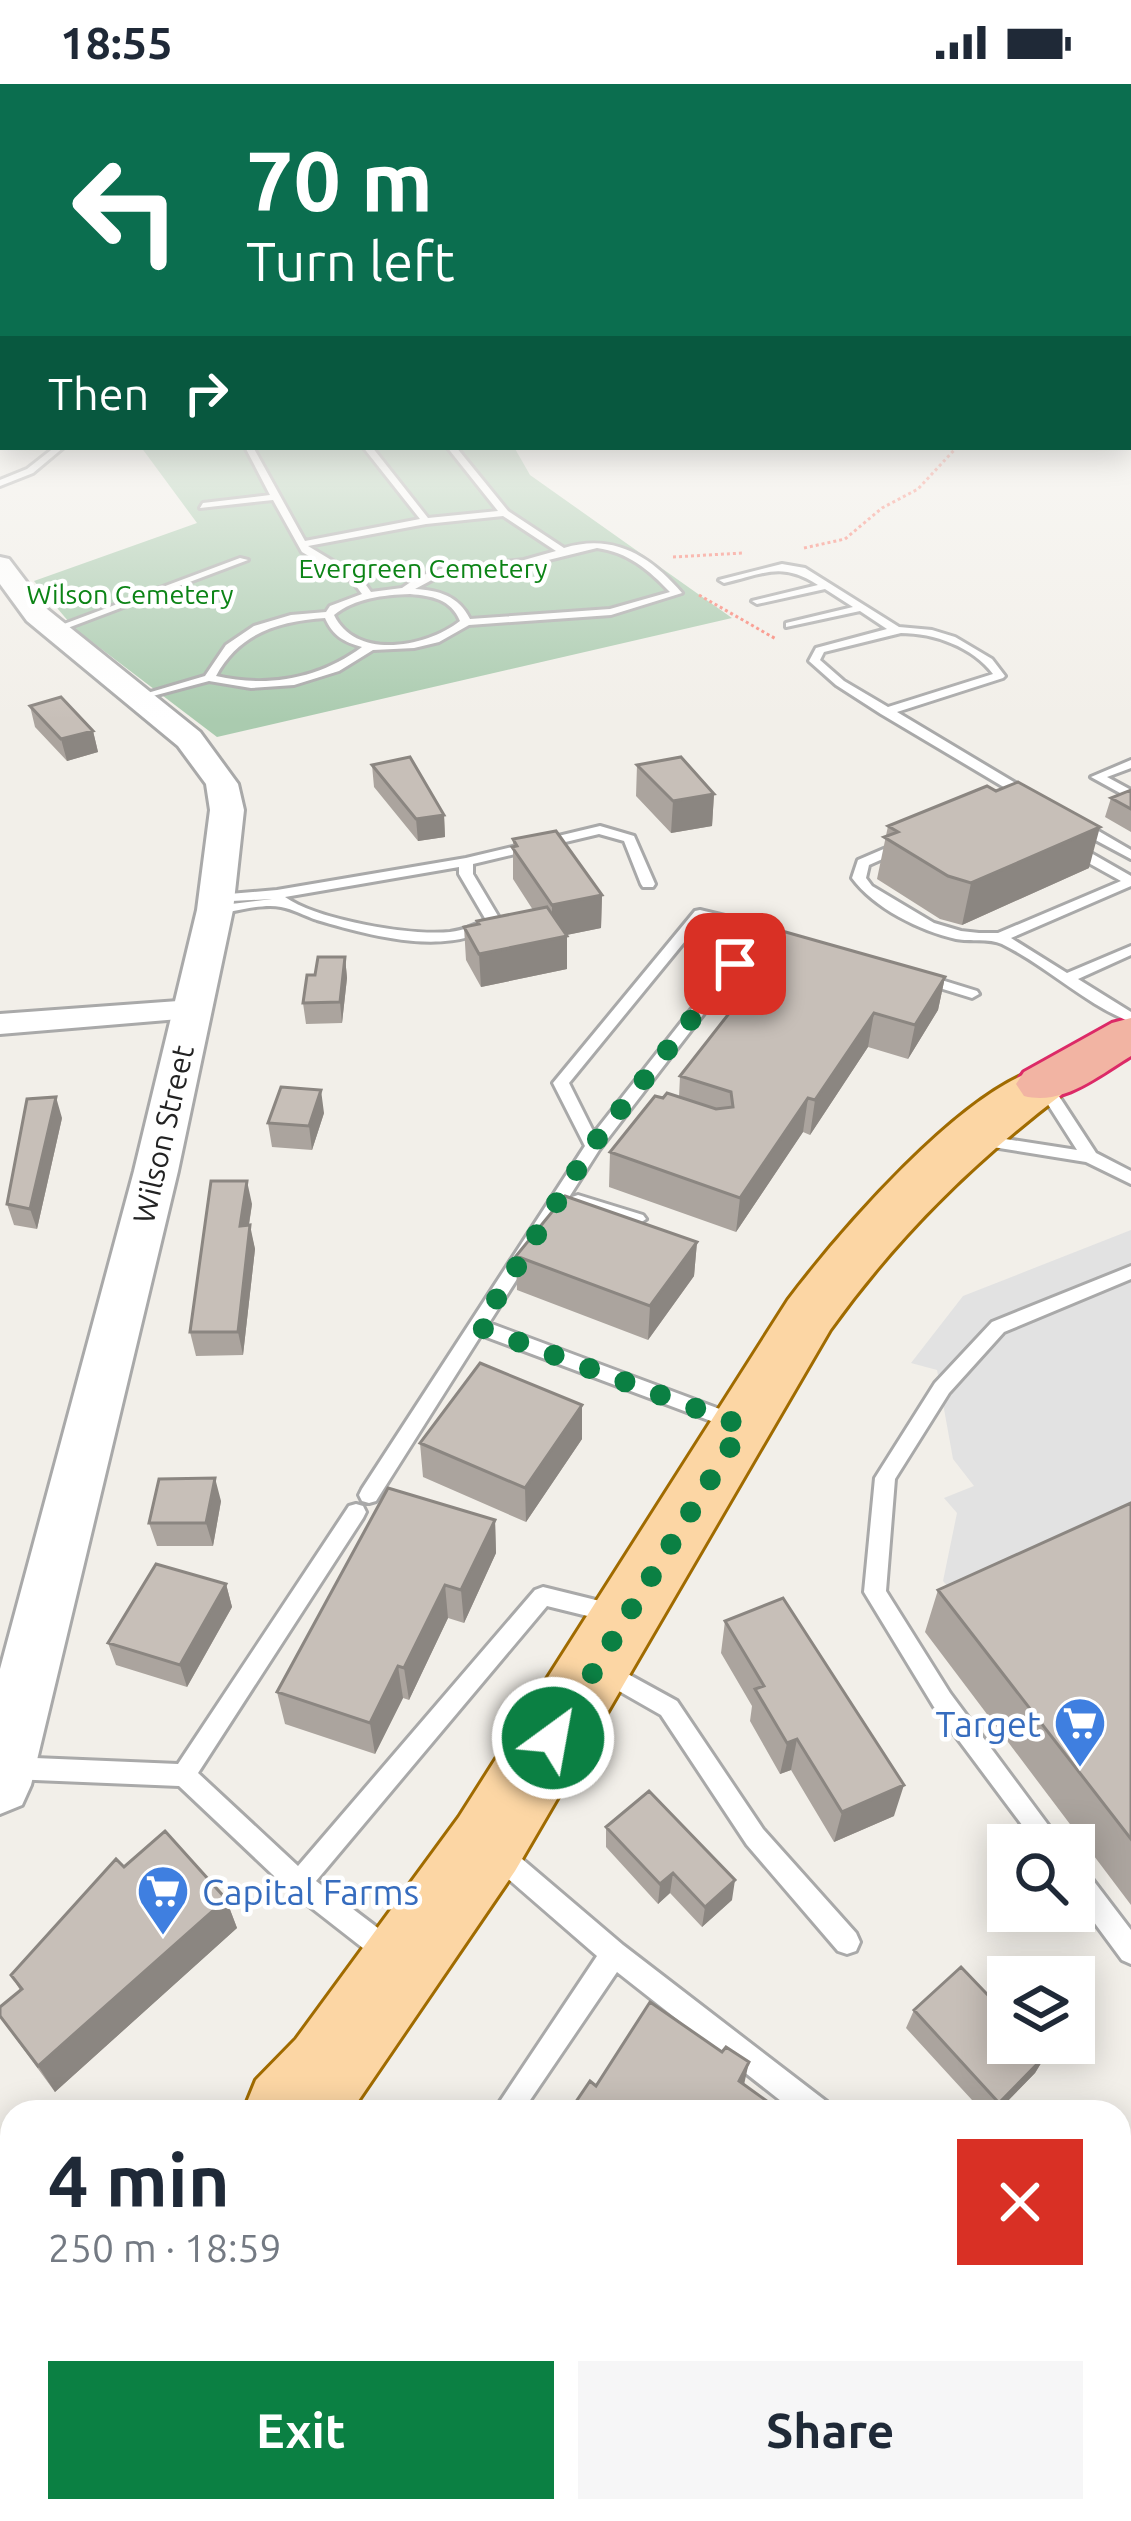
<!DOCTYPE html>
<meta charset="utf-8">
<style>
:root{--surface:#fff;--page:#f6f6f7;--text:#1f2937;--muted:#747a83;--accent:#0b8043}
body{margin:0;font-family:Ubuntu,sans-serif;background:var(--page);color:var(--text);height:100vh;display:flex;flex-direction:column;font-size:45px;white-space:nowrap}
*{box-sizing:border-box;margin:0}
p{font-size:39px;color:var(--muted)}
.icon{flex:none;width:66px;height:66px;fill:none;stroke:currentColor;stroke-width:2;stroke-linecap:round;stroke-linejoin:round}
.map{position:relative;flex:1;overflow:hidden}
.sheet{position:absolute;left:0px;top:2016px;width:1131px;height:423px;display:flex;flex-direction:column;background:var(--surface);border-radius:36px 36px 0 0;box-shadow:0 6px 30px #0003}
.sheet>*{flex:none}
.top-card{position:absolute;left:0px;top:0px;width:1131px;height:366px;box-shadow:0 6px 30px #0003;background:#0b6e4f;color:#fff;overflow:hidden}
.buttons{position:absolute;left:987px;top:1740px;display:grid;gap:24px}
.buttons a{display:grid;place-items:center;width:108px;height:108px;border-radius:0px;background:var(--surface);box-shadow:0 6px 30px #0003;font-size:60px}
.pin{position:absolute;display:grid;place-items:center;width:102px;height:102px;color:#fff;margin:-51px;border-radius:24px;box-shadow:0 6px 18px #0006}
.me{position:absolute;width:132px;margin:-66px;rotate:32deg;stroke-linejoin:round;filter:drop-shadow(0 0 9px #0008)}
.turn{display:flex;align-items:center;gap:42px;height:252px;padding:0 48px;font-size:54px}
.turn .icon{width:156px;height:156px;stroke-width:2.5}
.turn b{display:block;font-size:84px;line-height:102px}
.then{display:flex;align-items:center;height:114px;padding:0 48px;background:#0003;gap:24px;font-size:45px}
.round{display:grid;place-items:center;flex:none;width:126px;height:126px;border-radius:0px;background:var(--page)}
.head{display:flex;align-items:center;justify-content:space-between;height:204px;padding:0 48px}
h1{font-size:72px;font-weight:700;line-height:90px}
.primary-button{display:flex;gap:24px;margin-top:auto;padding:24px 48px}
.primary-button a{flex:1;height:138px;border-radius:0px;background:var(--accent);color:#fff;font-size:48px;font-weight:700;line-height:138px;text-align:center}
.primary-button a+a{background:var(--page);color:var(--text)}
.status{display:flex;justify-content:space-between;align-items:center;height:84px;padding:0 60px;background:var(--surface);direction:ltr}
.status svg{height:33px;fill:currentColor}
.map>svg:first-child{display:block}
.cemetery{fill:#aacbaf}
.parking{fill:#e2e2e2}
.lines{fill:none;stroke-linecap:round;stroke-linejoin:round}
.service-casing{stroke:#a9a9a9;stroke-width:6}
.minor-casing{stroke:#a9a9a9;stroke-width:6}
.tertiary-casing{stroke:#a9a9a9;stroke-width:6}
.primary-casing{stroke:#a06b00;stroke-width:6}
.trunk-casing{stroke:#dc2a67;stroke-width:6}
.path{stroke:#fa8072;stroke-width:3;stroke-dasharray:3 3;stroke-linecap:butt}
.service{fill:#fff;fill-rule:evenodd}
.minor{fill:#fff;fill-rule:evenodd}
.tertiary{fill:#fff;fill-rule:evenodd}
.primary{fill:#fcd6a4;fill-rule:evenodd}
.trunk{fill:#f2b4a3;fill-rule:evenodd}
.wall{fill:#aba49e}
.shaded-wall{fill:#8b8681}
.building{fill:#c7bfb8;stroke:#8b8681;stroke-width:3}
.route{stroke:#0b8043;stroke-width:21;stroke-dasharray:0 37.8}
.labels{text-anchor:middle;dominant-baseline:central;stroke-width:9;stroke-linejoin:round;paint-order:stroke}
.far-park-label{font-size:27px;fill:#0c8416;stroke:#fff}
.street-label{font-size:30px;fill:#222;stroke:#fff}
.near-shop-label{font-size:36px;fill:#366cbe;stroke:#fff;text-anchor:end}
</style>
<div class="status"><b>18:55</b><svg viewBox="0 0 49 12"><path d="M0 12V9h3v3zM5 12V6h3v6zM10 12V3h3v9zM15 12V0h3v12zM26 1h20v11H26zM47 4h2v5h-2z"/></svg></div>
<div class="map">
<svg width="1131" height="2437" viewBox="0 0 1131 2437">
<rect width="100%" height="100%" fill="#f2efe9"/>
<path class="cemetery" d="M141,363H514L530,391L732,534L217,653L75,545L34,497L197,439Z"/>
<path class="parking" d="M1131,1146V1445L963,1520L943,1497L957,1429L944,1414L974,1402L953,1375L937,1286L911,1279L963,1212Z"/>
<g class="lines">
<g class="service-casing">
<path id="service" d="M55,363H64L33,389L0,402V396L27,385Z
M245,363H253L305,457L420,435L363,363H372L428,434L498,427L447,363H456L508,427L564,464C614,449 650,472 682,509L611,531L469,541L439,558L414,564L373,566L339,587L294,601L251,604L209,597L134,617V613L205,592L226,561L254,542L291,531L326,528L330,522L362,510L353,498L302,468L273,416L200,424L203,419L270,411ZM503,432L556,467L524,476L440,485L418,493L402,504L371,508L361,494L308,462L426,440ZM597,464C628,468 649,486 670,508L610,525L470,535C459,512 438,506 415,505L443,490L524,482ZM410,510C432,512 451,515 460,537C427,563 356,577 334,531C355,514 383,511 410,510ZM325,534C333,552 344,558 362,563C319,595 267,604 216,592C239,549 279,537 325,534Z
M240,474L248,476L57,548L48,546Z
M782,480L805,484L899,543L932,546L955,553L992,575L1005,592L1003,594L897,628L1032,709V715H1024L881,630L836,601L809,577L816,564L887,545L860,527L786,543V539L853,523L825,505L757,520L752,517L818,501C781,477 764,490 724,499L719,496ZM901,549C934,549 973,563 993,590L888,623L844,597L820,576L824,568Z
M1131,676V684L1107,693L1131,706V715L1091,693Z
M1073,738H1083L1131,766V775L1073,744Z
M600,742L634,752L655,800L653,803H643L641,800L624,757L599,750L473,780V790L501,837C453,875 371,852 317,836C305,832 293,825 281,823C262,819 235,828 215,830L208,826L215,822L272,815L212,818L210,815L217,811L277,806L466,774ZM459,783V790L486,836C474,842 464,846 450,848C410,852 317,836 285,813Z
M900,758L905,759V765L869,781L866,794L872,802L934,839L961,847L979,849H998L1121,797L1067,767V761H1077L1131,792V802L1011,854L1067,889L1131,862V871L1078,895L1131,928V938C1085,920 1047,882 1002,860C989,854 971,858 956,855C920,847 874,824 852,794L858,776Z
M700,826L767,842L769,845L599,1066L489,1239L741,1333L744,1338L741,1343H727L481,1251L376,1417L369,1419L362,1417L359,1411L362,1405L585,1062L553,999L695,827ZM703,835L753,847L594,1049L569,999Z
M922,890L977,907L979,910L972,914L917,897L915,894Z
M1043,995L1049,997L1096,1069L1131,1087V1100L1086,1078L974,1060L972,1056L980,1051L1077,1066L1035,1000Z
M578,1111L643,1131L646,1135L637,1141L572,1121L570,1117L572,1113Z
M1131,1182V1195L1004,1248L949,1309L895,1395L886,1507L950,1609L1063,1761H1037L934,1623L864,1508L875,1394L935,1299L992,1238Z
M356,1420L363,1422L366,1428L363,1434L198,1689L298,1782L535,1506L543,1503L616,1521L624,1524L627,1530L624,1536L616,1539L547,1522L316,1797L395,1857L399,1866L395,1875L386,1879L377,1875L290,1807L179,1702L11,1695L3,1692L0,1685L3,1676L11,1673L178,1680L349,1422Z
M606,1578L677,1617L763,1745L856,1849L860,1858L856,1867L847,1870L838,1867L747,1761L661,1631L598,1595L595,1588L598,1581Z
M499,1759L508,1763L623,1861L827,2018L830,2028H795L617,1888L522,2028H493L597,1872L490,1779L487,1771L490,1763Z
M1074,1779L1083,1783L1131,1846V1880L1122,1876L1074,1811Z
M251,2427H287L291,2437H256Z
M602,2427H637L632,2437H598Z"/>
</g>
<g class="minor-casing">
<path id="minor" d="M192,916L208,926L203,933L0,950V930Z
M1016,2427H1084L1088,2437H1020Z"/>
</g>
<g class="tertiary-casing">
<path id="tertiary" d="M0,473L9,475L47,525L200,648L238,700L244,726L233,826L178,1087L31,1701L22,1721L0,1730V1585L134,1087L197,826L210,726L206,700L178,662L27,537L0,500Z"/>
</g>
<g class="primary-casing">
<path id="primary" d="M1043,984L1061,989L1069,1000L1061,1011C971,1080 896,1154 830,1246L515,1787L358,2017L348,2028H243L256,1996L296,1955L459,1733L788,1216C838,1150 963,1004 1043,984Z
M12,2248V2353L0,2358V2253Z"/>
</g>
<g class="trunk-casing">
<path id="trunk" d="M1131,934V972C1098,992 1063,1022 1024,1012L1016,1000L1024,988L1112,939Z"/>
</g>
<path class="path" d="M804,464L845,455L882,424L918,405L957,363
M673,473L743,469
M699,511L776,555"/>
<use href="#service" class="service"/>
<use href="#minor" class="minor"/>
<use href="#tertiary" class="tertiary"/>
<use href="#primary" class="primary"/>
<use href="#trunk" class="trunk"/>
</g>
<path class="wall" d="M30,622L93,647L98,668L67,677L35,643Z
M372,681L444,731L445,753L418,757L374,703Z
M637,681L714,710L712,742L671,749L636,712Z
M1131,706V748L1105,733L1111,714Z
M888,742L1089,784L962,841L940,835L877,795Z
M513,755L602,811L601,844L566,851L567,885L481,903L466,876L464,843L477,841V837L533,826L513,795Z
M345,873L347,894L342,939L306,940L303,919L315,891Z
M746,892L945,893L938,926L908,975L868,963L810,1051L803,1048L736,1148L609,1103L610,1068L663,1014L679,1013L680,992L745,909Z
M324,1029L312,1066L272,1063L268,1039Z
M62,1034L37,1145L14,1141L7,1120Z
M252,1120L249,1141L255,1165L243,1271L196,1272L190,1248Z
M697,1158L694,1192L648,1256L517,1206L516,1172Z
M582,1321V1355L526,1438L423,1393L420,1359Z
M221,1417L213,1462H157L149,1439Z
M1131,1419V1821L925,1548L938,1506Z
M495,1436L496,1469L464,1539L448,1534L409,1616L403,1614L375,1670L285,1640L277,1608Z
M226,1500L232,1523L187,1603L116,1581L108,1559Z
M725,1537L894,1732L834,1758L791,1686L780,1690L750,1637L752,1622L721,1569Z
M606,1743L732,1816L702,1843L670,1809L658,1820L606,1763Z
M124,1783L226,1815L237,1844L55,2008L0,1933L20,1906L11,1891Z
M914,1926L1046,1971L1035,1989L997,2028H983L906,1944Z
M1119,2151L1131,2166V2363L1122,2368L1119,2363Z"/>
<path class="shaded-wall" d="M93,647L98,668L67,677L61,655Z
M714,710L712,742L671,749L673,717Z
M444,731L445,753L418,757L416,735Z
M1100,743L1089,784L962,841L971,799Z
M602,811L601,844L552,854V821Z
M567,852V885L481,903L479,870Z
M345,873L347,894L342,939L340,918Z
M945,893L938,926L908,975L915,941Z
M874,929L868,963L810,1051L815,1016Z
M321,1006L324,1029L312,1066L309,1042Z
M56,1013L62,1034L37,1145L30,1125Z
M808,1014L803,1048L736,1148L740,1114Z
M247,1097L252,1120L245,1165L240,1142Z
M250,1141L255,1165L243,1271L238,1248Z
M697,1158L694,1192L648,1256L650,1222Z
M582,1321V1355L526,1438L525,1404Z
M215,1394L221,1417L213,1462L206,1439Z
M495,1436L496,1469L464,1539L461,1506Z
M226,1500L232,1523L187,1603L180,1581Z
M445,1501L448,1534L409,1616L404,1584Z
M398,1582L403,1614L375,1670L370,1639Z
M797,1655L791,1686L780,1690L787,1659Z
M904,1701L894,1732L834,1758L842,1728Z
M673,1789L670,1809L658,1820L660,1800Z
M735,1796L732,1816L702,1843L705,1823Z
M226,1815L237,1844L55,2008L38,1982Z
M1046,1971L1035,1989L997,2028H994L999,2019Z
M749,1978L742,2010L739,1997Z
M515,2427H527L521,2437H510Z"/>
<path class="building" d="M61,613L93,647L61,655L30,622Z
M410,673L444,731L416,735L372,681Z
M681,673L714,710L673,717L637,681Z
M1018,698L1100,743L971,799L948,792L884,753L898,748L888,742L987,702L996,707Z
M1131,706V725L1111,714Z
M556,747L602,811L552,821L512,763L517,762L513,755Z
M547,823L567,852L479,870L464,843L479,840L477,837Z
M782,847L945,893L915,941L874,929L815,1016L808,1014L740,1114L610,1068L655,1012L663,1014L667,1009L716,1025L733,1023L731,1008L680,992L756,895L746,892Z
M318,873H345L340,918L303,919L307,891H315Z
M281,1003L321,1006L309,1042L268,1039Z
M56,1013L30,1125L7,1120L27,1015Z
M211,1097H247L240,1142L250,1141L238,1248H190Z
M565,1112L697,1158L650,1222L516,1172Z
M480,1279L582,1321L525,1404L420,1359Z
M215,1394L206,1439H149L159,1395Z
M388,1404L495,1436L461,1506L445,1501L404,1584L398,1582L370,1639L277,1608Z
M1131,1419V1755L938,1506Z
M156,1480L226,1500L180,1581L108,1559Z
M783,1514L904,1701L842,1728L797,1655L787,1659L755,1605L764,1602L725,1537Z
M649,1707L735,1796L705,1823L673,1789L660,1800L606,1743Z
M165,1747L226,1815L38,1982L0,1932V1923L22,1905L11,1891L116,1775L124,1783Z
M961,1883L1008,1932V1959H1034L1046,1971L999,2019L914,1926Z
M650,1918L722,1968L726,1963L749,1978L739,1997L782,2028H569L590,1997L596,2002Z
M1120,2150L1131,2166V2348L1119,2325Z
M333,2427H515L510,2437H344Z
M717,2427H959L956,2437H713Z"/>
<linearGradient id="sky" x2="0" y2="1"><stop stop-color="#8fc0e4"/><stop offset="0.46" stop-color="#f9f8f5"/><stop offset="1" stop-color="#f9f8f5" stop-opacity="0"/></linearGradient>
<rect width="1131" height="636" fill="url(#sky)"/>
<g class="lines">
<path class="route" d="M553,1654L743,1342L479,1243L592,1062L735,880"/>
</g>
<defs>
<g id="supermarket-pin" transform="scale(2.7)"><path d="M0 17L-7.5 6A9.5 9.5 0 1 1 7.5 6Z" fill="#3f7fe0" stroke="#fff"/><path d="M-6-5.5h2.5l.6 2H6L4.5 2H-2.5L-4.4-4H-6ZM-1.5 3.2a1.3 1.3 0 1 0 .1 0ZM3 3.2a1.3 1.3 0 1 0 .1 0Z" fill="#fff"/></g>
</defs>
<g fill-rule="evenodd">
<use href="#supermarket-pin" x="1080" y="1639"/>
<use href="#supermarket-pin" x="163" y="1807"/>
</g>
<g class="labels">
<g class="far-park-label">
<text x="423" y="484">Evergreen Cemetery</text>
<text x="130" y="510">Wilson Cemetery</text>
</g>
<g class="street-label">
<text transform="translate(163 1050) rotate(-77)">Wilson Street</text>
</g>
<g class="near-shop-label">
<text x="1041" y="1639">Target</text>
<text x="202" y="1807" text-anchor="start">Capital Farms</text>
</g>
</g>
</svg>
<div class="buttons">
<a><svg class="icon" aria-label="search" viewBox="0 0 24 24"><circle cx="10" cy="10" r="6"/><path d="M15 15l6 6"/></svg></a>
<a><svg class="icon" aria-label="layers" viewBox="0 0 24 24"><path d="M12 4l9 5-9 5-9-5zM3 14l9 5 9-5"/></svg></a>
</div>
<div class="pin" style="left:735px;top:880px;background:#d93025"><svg class="icon" aria-label="arrive" viewBox="0 0 24 24"><path d="M6 21V4h12l-3 4 3 4H6"/></svg></div>
<svg class="me" style="left:553px;top:1654px" viewBox="-20 -20 40 40"><circle r="17" fill="#0b8043" stroke="#fff" stroke-width="3"/><path d="M0-11L8 9 0 5-8 9z" fill="#fff"/></svg>
<div class="top-card">
<div class="turn"><svg class="icon" aria-label="left" viewBox="0 0 24 24"><path d="M17 20v-9H6M10 6l-5 5 5 5"/></svg><div><b>70 m</b>Turn left</div></div>
<div class="then">Then<svg class="icon" aria-label="right" viewBox="0 0 24 24"><path d="M7 20v-9h11M14 6l5 5-5 5"/></svg></div>
</div>
<section class="sheet">
<div class="head"><div><h1>4 min</h1><p>250 m · 18:59</p></div><a class="round" style="background:#d93025;color:#fff"><svg class="icon" aria-label="close" viewBox="0 0 24 24"><path d="M6 6l12 12M18 6L6 18"/></svg></a></div>
<div class="primary-button"><a>Exit</a><a>Share</a></div>
</section>
</div>
